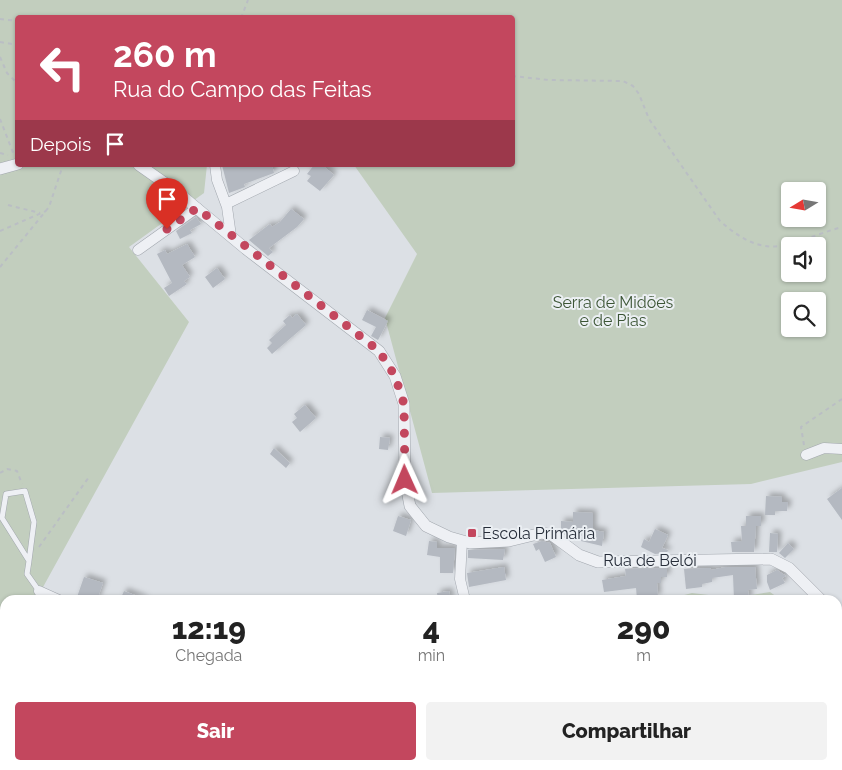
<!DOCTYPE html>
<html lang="pt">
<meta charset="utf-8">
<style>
:root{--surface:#fff;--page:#f2f2f2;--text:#222;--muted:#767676;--accent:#c3475e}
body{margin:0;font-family:Raleway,sans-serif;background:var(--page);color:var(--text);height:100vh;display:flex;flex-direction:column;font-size:19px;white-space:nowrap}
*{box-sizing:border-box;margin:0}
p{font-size:16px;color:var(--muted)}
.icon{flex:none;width:28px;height:28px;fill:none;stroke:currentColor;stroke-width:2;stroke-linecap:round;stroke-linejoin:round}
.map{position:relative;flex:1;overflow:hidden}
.details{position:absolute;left:0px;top:595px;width:842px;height:175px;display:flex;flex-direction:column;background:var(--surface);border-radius:15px 15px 0 0;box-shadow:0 1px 4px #0004}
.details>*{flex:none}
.guide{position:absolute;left:15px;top:15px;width:500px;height:152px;border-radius:5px;box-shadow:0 1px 4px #0004;background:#c3475e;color:#fff;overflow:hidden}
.needle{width:32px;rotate:259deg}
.buttons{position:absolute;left:781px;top:182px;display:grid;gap:10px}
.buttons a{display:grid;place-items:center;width:45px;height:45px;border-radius:5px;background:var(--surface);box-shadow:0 1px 4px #0004;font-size:25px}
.pin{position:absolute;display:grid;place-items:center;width:42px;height:42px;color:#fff;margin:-51px -21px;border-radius:50% 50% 50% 0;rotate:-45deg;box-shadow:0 0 5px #0007}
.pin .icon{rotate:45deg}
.me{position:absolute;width:55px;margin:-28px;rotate:359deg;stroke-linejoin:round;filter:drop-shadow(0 0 4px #0008)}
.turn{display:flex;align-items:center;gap:18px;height:105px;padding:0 15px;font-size:22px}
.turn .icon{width:65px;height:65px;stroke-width:2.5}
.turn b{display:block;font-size:35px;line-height:42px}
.then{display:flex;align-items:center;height:48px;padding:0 15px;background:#0003;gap:10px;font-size:19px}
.eta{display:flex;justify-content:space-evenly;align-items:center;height:85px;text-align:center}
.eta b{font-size:30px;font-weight:800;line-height:35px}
.cta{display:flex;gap:10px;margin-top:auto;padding:10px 15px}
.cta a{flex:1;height:58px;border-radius:5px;background:var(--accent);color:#fff;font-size:20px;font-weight:800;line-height:58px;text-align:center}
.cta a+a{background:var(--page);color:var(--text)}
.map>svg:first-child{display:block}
.green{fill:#c2cebe;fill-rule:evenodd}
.building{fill:#b4b9c1;filter:url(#shadow)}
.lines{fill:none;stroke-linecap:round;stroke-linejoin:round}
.service-casing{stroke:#a2a7ae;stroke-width:6}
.minor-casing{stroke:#a2a7ae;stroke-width:11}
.tertiary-casing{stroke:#a2a7ae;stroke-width:12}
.path{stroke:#babec4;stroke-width:2;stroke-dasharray:4 4;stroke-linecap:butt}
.service{stroke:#eef0f4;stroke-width:5}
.minor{stroke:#eef0f4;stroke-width:10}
.tertiary{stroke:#eef0f4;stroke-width:11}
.route{stroke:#c3475e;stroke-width:9;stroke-dasharray:0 16.2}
.poi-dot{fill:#c3475e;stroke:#ebeff3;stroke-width:2}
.labels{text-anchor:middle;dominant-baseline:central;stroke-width:4;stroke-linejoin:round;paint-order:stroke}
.park-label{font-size:16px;fill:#3c5535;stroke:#ebeff3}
.poi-label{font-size:16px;fill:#272e3a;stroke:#ebeff3;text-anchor:start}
.street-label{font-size:16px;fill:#272e3a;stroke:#ebeff3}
</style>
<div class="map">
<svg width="842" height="770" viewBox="0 0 842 770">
<defs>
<filter id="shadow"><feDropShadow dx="3.5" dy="-3.5" stdDeviation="2.5" flood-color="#0004"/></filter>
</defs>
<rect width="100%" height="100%" fill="#dce0e5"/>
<path class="green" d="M0,0H842V462L751,484L432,493L385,318L417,254L354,165H512V18H18V165H207L204,193L129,247L189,322L37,598L39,600H5V684L0,682ZM790,191H818V219H790ZM790,246H818V274H790ZM790,301H818V329H790Z
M770,592L781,600H665L692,593L733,598Z
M148,765H325L335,770H154Z
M358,765H411L414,770H356Z
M696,765H750L751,770H695Z"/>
<path class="building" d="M222,165H272L274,173L244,184L245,187L229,193Z
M314,165H322L334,175L320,191L307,181L311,176L307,174Z
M291,209L304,219L297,227L269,248L273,252L268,256L249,240L270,224L272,227L280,222Z
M196,217L201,224L190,230L192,233L180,239L176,231Z
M187,244L195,257L182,265L190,277L184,281L187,284L169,296L164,288L172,283L157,254L165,250L167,254Z
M217,268L225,279L213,288L205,277Z
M367,310L388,321L378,340L371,336L376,327L362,320Z
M297,314L306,325L272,354L267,348L272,343L269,340L286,325L283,321L290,315L292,318Z
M305,405L316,418L300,432L292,422L297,418L294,414Z
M380,437L390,438L388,450L379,449Z
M274,448L290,463L286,468L270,454Z
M842,488V520L827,499Z
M766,496L782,497V502H788L787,511H775V515H765Z
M573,512L593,513V530L604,532L602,546L581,541L582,536H566L561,532V521L573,522Z
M398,516L411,520L406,536L393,531Z
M746,516H761V526H756L754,552H732L731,542L742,541L741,526H746Z
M655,529L668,535L662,548L668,550L667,553L655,554L641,547L644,539L649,542Z
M770,533L778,534L777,552H769Z
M429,541L437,542V548H455L453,573H440V557L427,555Z
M542,541L550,543L556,557L545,562L539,549L536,551L533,544Z
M788,543L794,549L785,558L779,553Z
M505,549L503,560L468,558V550Z
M504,567L506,580L469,587L467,573Z
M726,567H755L757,589L748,590L749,600H734L733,575L712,578V582L702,584V587L686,589L684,569L710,568L711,570Z
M667,568V577H661V583H657L658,597L637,599L636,588L604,592L602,580L626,576L625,569Z
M777,570L786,576L782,578L785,583L770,590L767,582V575Z
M84,577L103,583L97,600H76Z
M124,591L145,599V600H120Z
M449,591L451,600H438L437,593Z"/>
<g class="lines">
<g class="service-casing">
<path id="service" d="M29,561L34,522L25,491L6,494L2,518L29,561L27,574L39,591"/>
</g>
<g class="minor-casing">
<path id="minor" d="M215,165L217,180L227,207L231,236
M226,204L294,171
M138,250L197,208
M806,455L824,448L842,449
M462,541L460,579L465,600
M39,591L59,600
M441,765L445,770
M533,765L536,770
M624,765L625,770"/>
</g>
<g class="tertiary-casing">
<path id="tertiary" d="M139,165L176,191L246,249L379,351L395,376L404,404L405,480L410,506L426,526L449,537L470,543L509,541L542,533L552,535L579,555L598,562L771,559L789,568L821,600
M0,169L18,164
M838,618L842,621"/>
</g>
<path class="path" d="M241,18L248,0
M0,19L18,21
M0,42L18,45
M0,57L7,73L18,84
M512,76L549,80L623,81L633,86L639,94L649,119L720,221C770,265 788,242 842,227
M0,119L14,155
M0,153L8,155
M8,205L40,213
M0,231L46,211
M0,267L49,207L63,165
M804,445L801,427L842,399
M0,473L7,469L17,471L22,484
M39,547L89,477"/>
<use href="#service" class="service"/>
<use href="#minor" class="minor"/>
<use href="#tertiary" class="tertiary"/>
</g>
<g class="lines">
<path class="route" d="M167,229L197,208L379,351L395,376L404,404L405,480"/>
</g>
<rect class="poi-dot" x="467" y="528" width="10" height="10" rx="2.5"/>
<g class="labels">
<g class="park-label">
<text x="613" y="302">Serra de Midões<tspan x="613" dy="18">e de Pias</tspan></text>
</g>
<g class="poi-label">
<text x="482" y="533">Escola Primária</text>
</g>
<g class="street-label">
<text x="650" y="560">Rua de Belói</text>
</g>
</g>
</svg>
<div class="buttons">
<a><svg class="needle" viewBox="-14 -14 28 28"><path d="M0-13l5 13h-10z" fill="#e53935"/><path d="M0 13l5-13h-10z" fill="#767676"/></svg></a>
<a><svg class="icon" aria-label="sound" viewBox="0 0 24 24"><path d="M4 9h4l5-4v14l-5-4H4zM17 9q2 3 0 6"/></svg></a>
<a><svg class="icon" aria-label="search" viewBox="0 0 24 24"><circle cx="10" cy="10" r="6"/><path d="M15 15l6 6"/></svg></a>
</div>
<div class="pin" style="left:167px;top:229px;background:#d93025"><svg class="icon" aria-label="arrive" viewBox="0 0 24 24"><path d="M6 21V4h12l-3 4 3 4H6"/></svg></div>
<svg class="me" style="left:405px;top:480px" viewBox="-20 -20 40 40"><path d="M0-17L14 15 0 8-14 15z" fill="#c3475e" stroke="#fff" stroke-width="4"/></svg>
<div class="guide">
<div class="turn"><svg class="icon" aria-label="left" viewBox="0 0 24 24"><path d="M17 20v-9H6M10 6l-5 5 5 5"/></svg><div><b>260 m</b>Rua do Campo das Feitas</div></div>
<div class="then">Depois<svg class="icon" aria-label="arrive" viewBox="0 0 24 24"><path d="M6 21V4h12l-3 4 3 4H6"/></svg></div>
</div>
<section class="details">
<div class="eta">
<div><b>12:19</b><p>Chegada</p></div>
<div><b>4</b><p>min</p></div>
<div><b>290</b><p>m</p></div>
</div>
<div class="cta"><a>Sair</a><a>Compartilhar</a></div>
</section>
</div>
